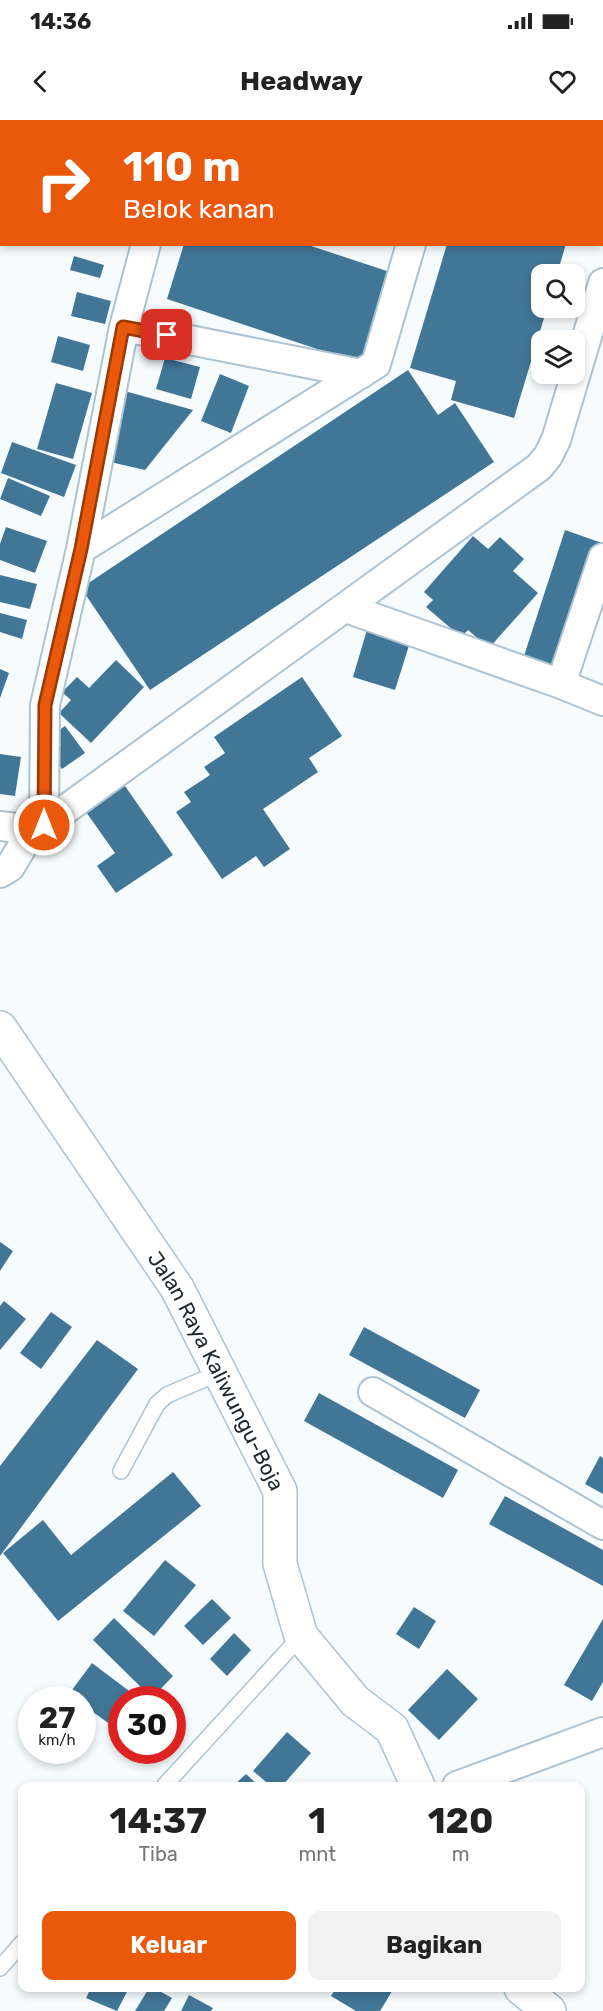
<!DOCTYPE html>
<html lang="id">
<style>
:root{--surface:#fff;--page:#f2f2f2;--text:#222;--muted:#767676;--accent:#ea580c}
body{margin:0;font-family:Rubik,sans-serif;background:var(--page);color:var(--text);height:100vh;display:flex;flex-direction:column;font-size:22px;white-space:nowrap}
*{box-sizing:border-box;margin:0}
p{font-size:20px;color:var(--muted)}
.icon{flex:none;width:33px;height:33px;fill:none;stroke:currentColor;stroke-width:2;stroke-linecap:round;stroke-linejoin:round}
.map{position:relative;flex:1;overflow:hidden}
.panel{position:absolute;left:18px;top:1662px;width:567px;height:210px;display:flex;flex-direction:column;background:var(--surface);border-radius:12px;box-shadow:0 3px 9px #0003}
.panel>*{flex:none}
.top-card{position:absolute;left:0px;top:0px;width:603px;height:126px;box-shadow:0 3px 9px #0003;background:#ea580c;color:#fff;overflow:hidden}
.tools{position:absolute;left:531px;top:144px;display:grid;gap:12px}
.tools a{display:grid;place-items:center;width:54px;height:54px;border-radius:12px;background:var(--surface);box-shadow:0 3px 9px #0003;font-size:30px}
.speed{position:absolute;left:18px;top:1566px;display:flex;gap:12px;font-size:30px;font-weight:700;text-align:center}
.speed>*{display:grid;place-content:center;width:78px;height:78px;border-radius:50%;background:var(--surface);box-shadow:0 3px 9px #0003;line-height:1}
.speed small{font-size:15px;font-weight:400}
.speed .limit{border:9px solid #d22;background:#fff;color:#111}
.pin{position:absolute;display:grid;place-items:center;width:51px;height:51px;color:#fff;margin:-26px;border-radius:12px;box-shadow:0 3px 9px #0006}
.me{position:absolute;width:66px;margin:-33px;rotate:0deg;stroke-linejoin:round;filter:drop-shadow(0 0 4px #0008)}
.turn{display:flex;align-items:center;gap:21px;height:126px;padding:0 24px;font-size:27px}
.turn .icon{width:78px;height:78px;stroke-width:2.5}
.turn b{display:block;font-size:42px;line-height:51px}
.eta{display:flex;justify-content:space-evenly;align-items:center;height:102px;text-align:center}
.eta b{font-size:36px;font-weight:700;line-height:42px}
.cta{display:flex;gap:12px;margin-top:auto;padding:12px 24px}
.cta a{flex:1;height:69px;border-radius:12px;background:var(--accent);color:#fff;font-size:24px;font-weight:700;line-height:69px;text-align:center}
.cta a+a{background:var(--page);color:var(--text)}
.status{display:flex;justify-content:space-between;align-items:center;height:42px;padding:0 30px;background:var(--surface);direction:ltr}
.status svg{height:16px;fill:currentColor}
header{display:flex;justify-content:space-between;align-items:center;height:78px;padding:0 24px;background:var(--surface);font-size:27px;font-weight:700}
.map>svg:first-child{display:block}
.building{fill:#427696}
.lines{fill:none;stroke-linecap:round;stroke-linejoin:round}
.lane-casing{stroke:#abc3d3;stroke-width:18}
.street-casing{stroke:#abc3d3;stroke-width:32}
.secondary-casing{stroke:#abc3d3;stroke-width:36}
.lane{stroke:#fff;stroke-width:15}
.street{stroke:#fff;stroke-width:28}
.secondary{stroke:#fff;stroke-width:33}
.route-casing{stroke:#983908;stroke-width:15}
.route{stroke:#ea580c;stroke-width:10}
.labels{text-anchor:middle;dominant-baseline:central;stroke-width:4.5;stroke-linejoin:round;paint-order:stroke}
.street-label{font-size:21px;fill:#1d272d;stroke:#fff}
</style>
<div class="status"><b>14:36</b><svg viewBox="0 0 49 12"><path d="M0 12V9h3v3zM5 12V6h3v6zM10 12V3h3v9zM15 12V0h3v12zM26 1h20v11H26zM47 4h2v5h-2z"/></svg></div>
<header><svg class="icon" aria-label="back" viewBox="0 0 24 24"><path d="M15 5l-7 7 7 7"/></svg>Headway<svg class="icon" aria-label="heart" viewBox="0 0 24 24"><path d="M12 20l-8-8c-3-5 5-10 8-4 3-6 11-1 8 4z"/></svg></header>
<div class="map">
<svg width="603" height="1891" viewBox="0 0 603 1891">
<rect width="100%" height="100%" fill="#f6fbfe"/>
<path class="building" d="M184,124H305L396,154L365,245L167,179Z
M447,124H566L557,154H542V188H547L514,298L451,280L456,261L410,248Z
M74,136L104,145L100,158L70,150Z
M77,172L111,181L105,204L71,196Z
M58,216L90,225L83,251L51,242Z
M165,238L200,247L191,279L156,269Z
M408,250L438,295L455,283L494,342L150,570L81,468Z
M220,254L249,266L231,313L201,301Z
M56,263L92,273L73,339L37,329Z
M121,270L193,290L145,350L106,341Z
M12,322L76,345L64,377L1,353Z
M8,358L50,376L41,396L0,379Z
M6,407L47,421L35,453L0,440V424Z
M565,410L602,423L561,551L523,539Z
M473,416L488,429L500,417L524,439L513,451L538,473L489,528L468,510L461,517L426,487L433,480L424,472Z
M0,455L37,464L30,489L0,482Z
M0,493L27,500L22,519L0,512Z
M369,503L412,516L395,570L353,557Z
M116,540L144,567L91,623L59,593L71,580L62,572L77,557L89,568Z
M0,549L9,553L0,578Z
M302,557L342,616L309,638L318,652L263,689L290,729L264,747L256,736L222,759L176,692L191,682L184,672L210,655L204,647L225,633L214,617Z
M65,606L85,633L62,649L50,633L61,625L53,614Z
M0,634L21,637L15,676L0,674Z
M125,666L173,735L116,773L97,746L115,733L86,692Z
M0,1122L13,1131L0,1151Z
M4,1181L26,1199L0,1230V1186Z
M51,1192L72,1207L41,1249L20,1233Z
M364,1207L480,1270L465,1298L349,1235Z
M97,1220L138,1249L0,1436V1346Z
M319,1273L458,1350L443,1378L304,1301Z
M600,1336L603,1338V1374L585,1364Z
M173,1352L201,1386L58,1501L3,1433L43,1400L71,1435Z
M505,1376L603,1430V1466L489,1404Z
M165,1440L196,1465L154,1516L123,1491Z
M212,1479L231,1498L203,1525L184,1506Z
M414,1487L436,1501L419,1529L396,1514Z
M114,1498L173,1556L152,1578L93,1520Z
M603,1499V1562L592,1581L564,1565Z
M234,1513L251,1530L227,1556L210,1539Z
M92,1543L141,1580H122V1613L82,1584V1580H77L69,1574Z
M447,1549L478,1579L439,1620L408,1590Z
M287,1612L311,1633L282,1666H271L253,1651Z
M246,1654L259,1666H233Z
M91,1868H129L117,1891L86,1878Z
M149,1868H154L172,1878L164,1891H135Z
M336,1868H394L380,1891H356L331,1876Z
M189,1875L213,1888L211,1891H181Z"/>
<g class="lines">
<g class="lane-casing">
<path id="lane" d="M121,1351L157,1284L167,1275L221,1252
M164,1666L301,1516
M0,1848L22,1823"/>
</g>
<g class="street-casing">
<path id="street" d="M535,0L543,2
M179,2L180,0
M450,2V0
M602,14H603
M124,207L361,254
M81,429L376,244L411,124
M346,488L561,564L603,438
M561,564L603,581
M44,705L45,585L81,429L124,207L146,124
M0,706L32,710L44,705L539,347L548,336L556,320L603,163
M0,753L10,747L32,710
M373,1272L603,1405
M457,1666L603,1612"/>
</g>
<g class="secondary-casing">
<g id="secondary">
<path id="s1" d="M0,908L177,1168L280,1371V1444L301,1516L355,1581L392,1609L418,1666"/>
<path d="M521,1868L549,1891"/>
</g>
</g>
<use href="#lane" class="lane"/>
<use href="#street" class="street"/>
<use href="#secondary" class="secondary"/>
</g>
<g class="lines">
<g class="route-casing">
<path id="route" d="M44,705L45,585L81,429L123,207L167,215"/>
</g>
<use href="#route" class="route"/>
</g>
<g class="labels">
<g class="street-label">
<text stroke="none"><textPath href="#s1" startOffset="406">Jalan Raya Kaliwungu-Boja</textPath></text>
</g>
</g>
</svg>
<div class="tools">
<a><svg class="icon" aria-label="search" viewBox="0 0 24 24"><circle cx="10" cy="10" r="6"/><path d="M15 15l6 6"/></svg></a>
<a><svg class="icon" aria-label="layers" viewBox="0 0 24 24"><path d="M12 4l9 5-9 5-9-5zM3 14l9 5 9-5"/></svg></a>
</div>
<div class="speed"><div>27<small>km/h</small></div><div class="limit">30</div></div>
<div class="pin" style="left:167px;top:215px;background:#d93025"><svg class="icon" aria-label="arrive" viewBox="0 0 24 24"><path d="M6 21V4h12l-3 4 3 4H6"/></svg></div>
<svg class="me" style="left:44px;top:705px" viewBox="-20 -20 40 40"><circle r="17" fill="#ea580c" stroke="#fff" stroke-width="3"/><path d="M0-11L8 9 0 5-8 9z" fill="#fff"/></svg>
<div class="top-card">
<div class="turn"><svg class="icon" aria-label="right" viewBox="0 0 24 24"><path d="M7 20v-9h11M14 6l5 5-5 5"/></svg><div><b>110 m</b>Belok kanan</div></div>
</div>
<section class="panel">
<div class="eta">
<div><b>14:37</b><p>Tiba</p></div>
<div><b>1</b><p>mnt</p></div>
<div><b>120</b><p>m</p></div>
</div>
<div class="cta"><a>Keluar</a><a>Bagikan</a></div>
</section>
</div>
